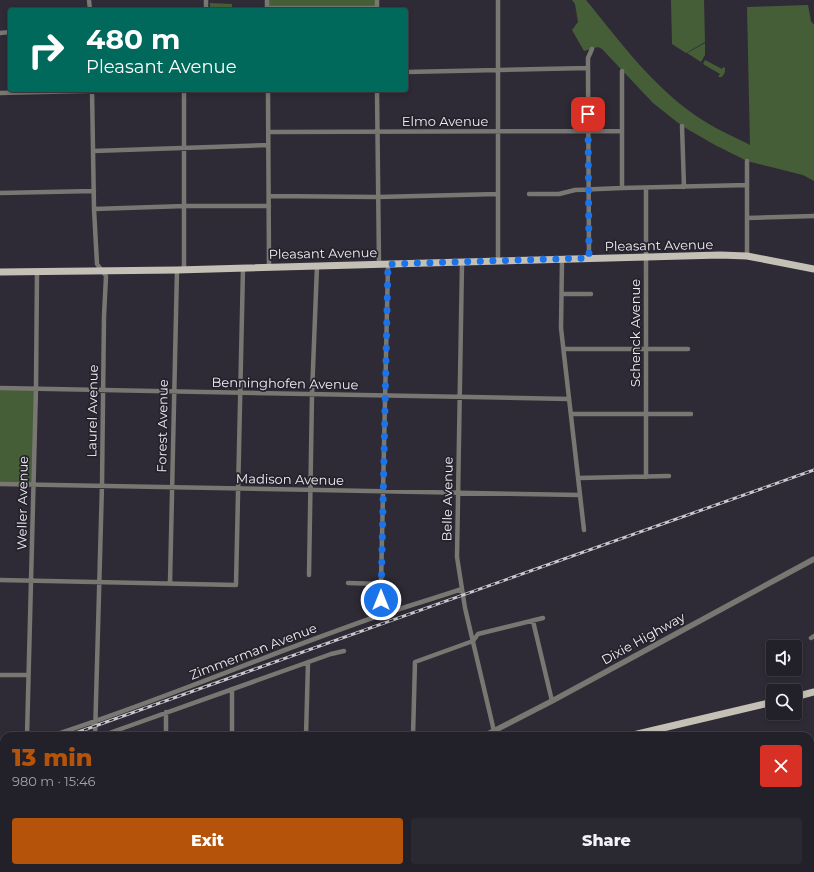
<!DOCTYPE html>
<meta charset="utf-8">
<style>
:root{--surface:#222028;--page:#2a2830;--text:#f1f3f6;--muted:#a2a3a8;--line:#3f3e45;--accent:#b45309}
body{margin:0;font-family:Montserrat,sans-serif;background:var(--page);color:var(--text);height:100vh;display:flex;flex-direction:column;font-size:15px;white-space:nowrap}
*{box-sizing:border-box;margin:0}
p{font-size:13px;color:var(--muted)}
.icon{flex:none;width:22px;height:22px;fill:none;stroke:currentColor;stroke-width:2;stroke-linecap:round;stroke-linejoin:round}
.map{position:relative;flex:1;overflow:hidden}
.sheet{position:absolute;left:0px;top:732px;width:814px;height:140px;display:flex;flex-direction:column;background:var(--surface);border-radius:12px 12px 0 0;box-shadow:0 2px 6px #0003,0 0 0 1px var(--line)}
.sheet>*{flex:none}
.guide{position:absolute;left:8px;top:8px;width:400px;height:84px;border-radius:4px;box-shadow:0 2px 6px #0003,0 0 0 1px var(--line);background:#00695c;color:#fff;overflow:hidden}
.controls{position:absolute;left:766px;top:640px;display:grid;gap:8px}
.controls a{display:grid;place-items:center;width:36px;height:36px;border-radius:4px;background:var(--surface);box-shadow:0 2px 6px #0003,0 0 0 1px var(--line);font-size:20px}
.pin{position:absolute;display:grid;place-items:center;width:34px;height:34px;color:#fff;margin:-17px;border-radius:8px;box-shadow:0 2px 6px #0006}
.me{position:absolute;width:44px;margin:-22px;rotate:0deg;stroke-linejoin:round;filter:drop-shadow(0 0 3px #0008)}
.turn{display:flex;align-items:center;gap:14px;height:84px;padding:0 12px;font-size:18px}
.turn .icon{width:52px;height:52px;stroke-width:2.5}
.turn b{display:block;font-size:28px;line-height:34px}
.round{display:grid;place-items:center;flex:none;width:42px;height:42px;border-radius:4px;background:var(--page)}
.head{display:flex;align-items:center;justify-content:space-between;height:68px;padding:0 12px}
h1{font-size:24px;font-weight:800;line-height:30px;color:var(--accent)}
.primary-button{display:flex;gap:8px;margin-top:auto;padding:8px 12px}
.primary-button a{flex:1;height:46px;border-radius:4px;background:var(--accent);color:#fff;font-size:16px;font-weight:800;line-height:46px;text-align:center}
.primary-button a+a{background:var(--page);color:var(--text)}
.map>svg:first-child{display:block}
.green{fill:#465e38}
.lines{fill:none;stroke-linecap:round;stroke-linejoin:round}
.minor{stroke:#787771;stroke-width:4.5}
.tertiary{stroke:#787771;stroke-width:5.5}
.primary{stroke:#c4c0b5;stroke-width:7}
.rail-casing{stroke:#c9c7ce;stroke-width:3}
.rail{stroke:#25222b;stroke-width:1.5;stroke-dasharray:4.5;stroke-linecap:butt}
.route{stroke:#1a73e8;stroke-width:7;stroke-dasharray:0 12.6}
.labels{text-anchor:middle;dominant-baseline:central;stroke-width:3.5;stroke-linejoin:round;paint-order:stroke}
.street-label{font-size:13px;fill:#efedf4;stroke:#25222b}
</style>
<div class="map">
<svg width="814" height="872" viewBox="0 0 814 872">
<rect width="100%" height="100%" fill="#2e2b36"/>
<path class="green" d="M267,0H377V8H267Z
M572,0H586C621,43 656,91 704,121C718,130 735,137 750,145L747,7L808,5L811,21L814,25V181L803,175L747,161L715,145L682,126L653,103L602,49L598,47L584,51L572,30L578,22L575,4Z
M671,0H704L705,42L686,53L672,44Z
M210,3L232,4V10H210Z
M705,43V55L701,62L687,53Z
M705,60L722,69L723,67L725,68V72L722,77H718L720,74L703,64Z
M0,388H36L33,485L0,484Z"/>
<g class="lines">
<path class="minor" d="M89,0L90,10
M206,0V10
M267,0V10
M377,0V10
M498,0V261
M267,8H377
M0,33L10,32
M406,72L588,68
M92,90L94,209L97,264L106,276L104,316L102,485L95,736
M184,90V270
M268,90L269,267
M377,90L379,264
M0,93L127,90
M682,126L684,187
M268,132L622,131
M93,151L268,145
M747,161V256
M622,188V71
M0,193L94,191
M529,194H559L575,190L622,188L747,185
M269,196L378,197L498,194
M94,209L185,206H269
M747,218L814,216
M589,258L588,68V58L592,49
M562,259L561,328L584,530
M462,263L457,557L465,608L494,731
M562,294H591
M564,349H688
M0,388L569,399
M571,414H691
M646,477V188
M578,478L669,476
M0,484L579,495
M309,575L312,394L317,266
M0,580L236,585L243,268
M170,583L177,270
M348,583L381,584
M381,615V584L388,264
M533,621L552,701
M811,638L814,636
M0,675H28
M232,689V736
M166,712V736
M27,736L36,388L37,271
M51,736C163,700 270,653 381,615C408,606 435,598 462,589
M101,736L331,654L344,651
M306,736L308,662
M413,736L415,662L473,641L478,634L543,618
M0,753L4,752
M0,772L4,771
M165,868L166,872
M24,872V868
M93,872V868"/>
<path class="tertiary" d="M484,736L552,701L814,559"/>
<path class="primary" d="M0,272L177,270L720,255L747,256L814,269
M795,697L814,692
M629,736L773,702
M153,872L161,868
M202,872L212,868"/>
<g class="rail-casing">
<path id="rail" d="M67,736L814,470
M0,760L4,759"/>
</g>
<use href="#rail" class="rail"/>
</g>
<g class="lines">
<path class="route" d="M381,600L388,264L589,258L588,114"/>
</g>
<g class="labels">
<g class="street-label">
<text x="445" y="121">Elmo Avenue</text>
<text transform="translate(659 245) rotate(-1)">Pleasant Avenue</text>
<text transform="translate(323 253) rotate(-1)">Pleasant Avenue</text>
<text transform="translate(635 333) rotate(-90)">Schenck Avenue</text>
<text transform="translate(285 383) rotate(1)">Benninghofen Avenue</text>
<text transform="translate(92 411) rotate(-89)">Laurel Avenue</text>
<text transform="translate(162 426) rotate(-89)">Forest Avenue</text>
<text transform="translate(290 479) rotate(1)">Madison Avenue</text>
<text transform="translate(447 499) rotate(-89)">Belle Avenue</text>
<text transform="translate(22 503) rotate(-89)">Weller Avenue</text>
<text transform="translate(643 638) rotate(-29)">Dixie Highway</text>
<text transform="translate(253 651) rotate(-21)">Zimmerman Avenue</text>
</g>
</g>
</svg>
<div class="controls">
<a><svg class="icon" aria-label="sound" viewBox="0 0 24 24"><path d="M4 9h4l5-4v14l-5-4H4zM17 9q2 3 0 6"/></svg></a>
<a><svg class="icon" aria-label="search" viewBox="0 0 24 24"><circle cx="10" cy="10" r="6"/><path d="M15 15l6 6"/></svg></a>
</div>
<div class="pin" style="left:588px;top:114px;background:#d93025"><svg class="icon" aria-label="arrive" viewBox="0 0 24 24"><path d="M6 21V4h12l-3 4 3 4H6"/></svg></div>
<svg class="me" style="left:381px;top:600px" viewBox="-20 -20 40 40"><circle r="17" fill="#1a73e8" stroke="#fff" stroke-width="3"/><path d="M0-11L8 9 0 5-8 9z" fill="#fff"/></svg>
<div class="guide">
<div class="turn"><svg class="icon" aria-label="right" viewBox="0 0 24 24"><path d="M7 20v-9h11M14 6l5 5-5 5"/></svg><div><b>480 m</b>Pleasant Avenue</div></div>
</div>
<section class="sheet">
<div class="head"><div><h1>13 min</h1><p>980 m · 15:46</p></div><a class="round" style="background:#d93025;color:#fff"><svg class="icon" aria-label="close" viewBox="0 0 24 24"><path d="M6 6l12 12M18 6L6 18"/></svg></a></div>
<div class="primary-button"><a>Exit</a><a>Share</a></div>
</section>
</div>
